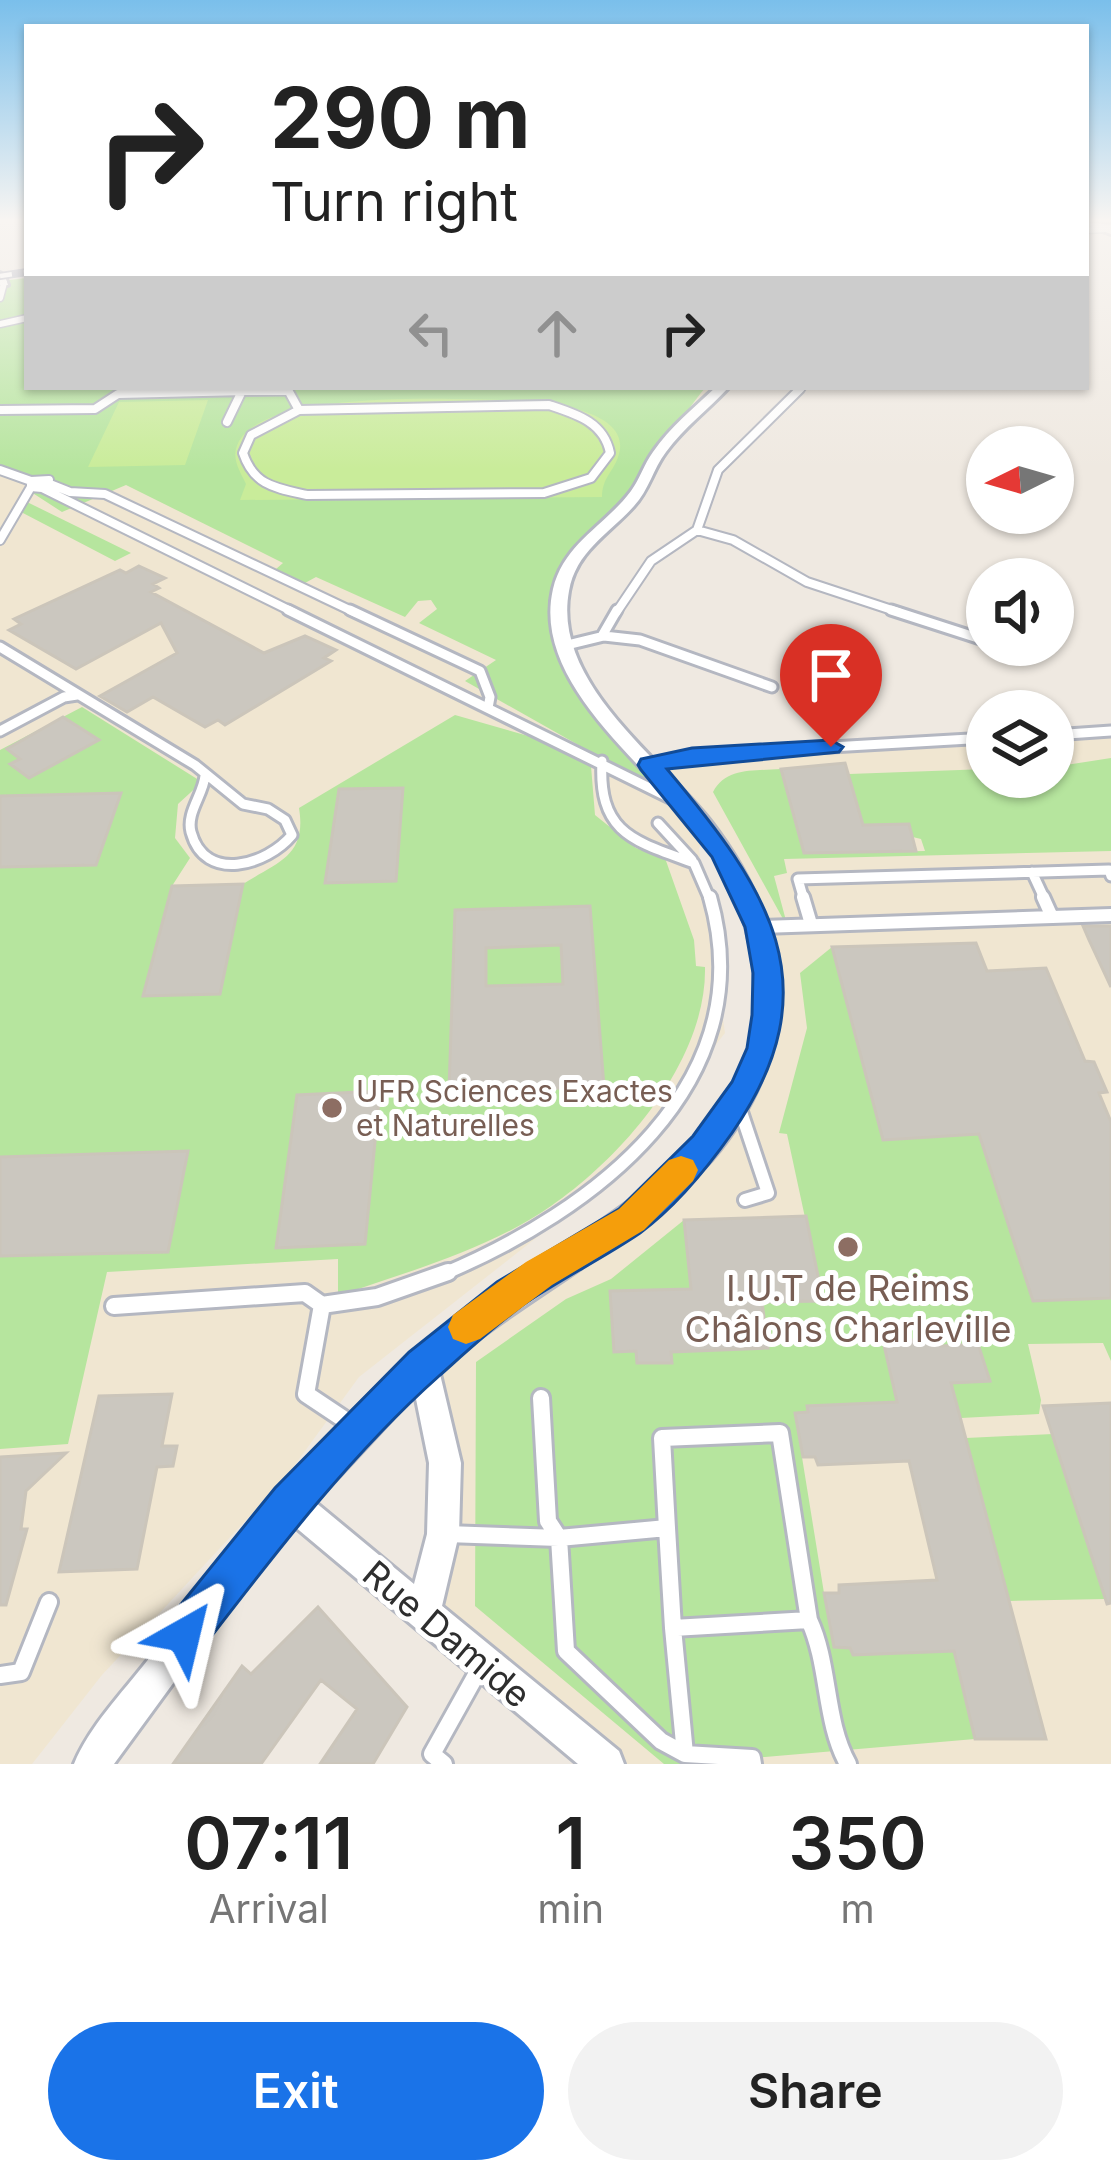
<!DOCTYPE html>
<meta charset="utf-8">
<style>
:root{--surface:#fff;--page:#f2f2f2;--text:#222;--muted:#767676;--accent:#1a73e8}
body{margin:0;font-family:Inter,sans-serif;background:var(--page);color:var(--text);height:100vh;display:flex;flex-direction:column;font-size:45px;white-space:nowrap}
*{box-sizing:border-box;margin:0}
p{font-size:39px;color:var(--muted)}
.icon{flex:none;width:66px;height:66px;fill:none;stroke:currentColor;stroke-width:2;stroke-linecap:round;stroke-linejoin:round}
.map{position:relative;height:1764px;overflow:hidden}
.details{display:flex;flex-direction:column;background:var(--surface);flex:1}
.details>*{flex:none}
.banner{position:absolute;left:24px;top:24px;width:1065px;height:366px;border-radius:0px;box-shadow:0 3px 9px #0004;background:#fff;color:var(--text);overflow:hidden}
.needle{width:78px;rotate:265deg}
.controls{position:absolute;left:966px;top:426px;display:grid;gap:24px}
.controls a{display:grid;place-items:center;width:108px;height:108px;border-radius:50%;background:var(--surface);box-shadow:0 3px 9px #0004;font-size:60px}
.pin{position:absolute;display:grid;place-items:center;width:102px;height:102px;color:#fff;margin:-123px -51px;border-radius:50% 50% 50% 0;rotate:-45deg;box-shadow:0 0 12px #0007}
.pin .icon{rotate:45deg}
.me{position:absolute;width:132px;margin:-66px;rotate:37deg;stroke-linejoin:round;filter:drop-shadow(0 0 9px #0008)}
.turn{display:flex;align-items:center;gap:42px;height:252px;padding:0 48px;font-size:54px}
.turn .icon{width:156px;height:156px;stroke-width:2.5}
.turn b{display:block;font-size:84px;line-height:102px}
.lanes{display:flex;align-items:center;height:114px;padding:0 48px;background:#0003;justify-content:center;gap:60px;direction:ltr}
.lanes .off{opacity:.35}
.eta{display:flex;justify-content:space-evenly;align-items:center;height:204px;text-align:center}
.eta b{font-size:72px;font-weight:600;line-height:84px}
.action{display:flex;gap:24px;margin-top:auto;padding:24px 48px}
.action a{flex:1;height:138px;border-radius:72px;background:var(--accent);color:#fff;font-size:48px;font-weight:600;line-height:138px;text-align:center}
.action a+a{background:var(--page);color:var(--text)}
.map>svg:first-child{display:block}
.education{fill:#f0e6d1}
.green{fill:#b6e59e}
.pitch{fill:#c9ec9a}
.building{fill:#cbc7bf;stroke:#cbc5ba;stroke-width:3;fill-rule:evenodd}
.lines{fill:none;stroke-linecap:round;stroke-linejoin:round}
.lane-far4-casing{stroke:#b4b7c1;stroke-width:9}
.lane-far3-casing{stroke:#b4b7c1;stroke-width:12}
.lane-far2-casing{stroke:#b4b7c1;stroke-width:15}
.lane-far1-casing{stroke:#b4b7c1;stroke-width:18}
.lane-casing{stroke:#b4b7c1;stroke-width:22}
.street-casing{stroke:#b4b7c1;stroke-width:6}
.secondary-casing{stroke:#b4b7c1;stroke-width:6}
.lane-far4{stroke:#fff;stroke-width:6}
.lane-far3{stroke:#fff;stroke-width:8}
.lane-far2{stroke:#fff;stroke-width:9}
.lane-far1{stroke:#fff;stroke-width:12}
.lane{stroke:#fff;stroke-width:16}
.street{fill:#fff;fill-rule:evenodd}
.secondary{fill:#fff;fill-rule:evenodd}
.rail-casing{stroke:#a3a6b8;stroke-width:8}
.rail{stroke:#fff;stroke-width:4.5;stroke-dasharray:12;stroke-linecap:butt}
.route{fill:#1a73e8;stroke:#114b97;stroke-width:3}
.slow{fill:#f59e0b}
.education-dot{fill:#8d6e63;stroke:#fff;stroke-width:4.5}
.labels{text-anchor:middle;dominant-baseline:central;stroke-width:10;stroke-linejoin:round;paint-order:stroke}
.education-label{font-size:30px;fill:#785e54;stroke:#fff;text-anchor:start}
.near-education-label{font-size:36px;fill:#785e54;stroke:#fff}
.near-street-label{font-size:36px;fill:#2e2e2e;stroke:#fff}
</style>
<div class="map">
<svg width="1111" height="1764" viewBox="0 0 1111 1764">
<rect width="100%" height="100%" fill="#efe9e1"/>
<path class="education" d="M0,319L27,387H719L585,540L561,590L567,645L595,703L650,764L692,755L987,744V777H1053V741L1111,737V1764H606L424,1612L443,1534L423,1365L670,1182L762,1048L759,927L706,830L699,849L725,1033L605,1184L359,1377L286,1477L102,1675L32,1764H0Z"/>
<path class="green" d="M27,278V387H706C678,419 664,454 642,487C626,509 597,521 583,544C520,651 624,735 690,808L465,681L496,660L419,623L437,609L431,600L418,601L405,617L316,577L305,583L276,569L283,563L126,485L62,512L28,490L34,484L0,473V281Z
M27,502L131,553L115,561L21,512Z
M82,707L202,782L178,804L175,838L190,858L172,886L143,995L220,994L243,884C278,862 307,856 299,808L455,715L539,739L591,766L595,815L636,848L665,858L694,940L696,966L705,967C707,1059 624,1156 551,1206C488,1250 409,1271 338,1296V1259L107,1272L68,1444L0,1449V750Z
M1111,758V851L784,859L787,873L774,876L788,928L713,792C726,767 755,771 781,769L805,853L925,851L921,839L863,825L845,763L849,774L987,769V777H1053V767Z
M832,947L883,1139L979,1134L1033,1300L1111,1298V1361L1103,1343L1028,1344L1041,1400L1039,1414L961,1418L951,1383L990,1380L978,1344L941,1346L939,1339L883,1341L897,1402L808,1405V1412L795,1414L824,1593L853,1655L954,1651L975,1739L752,1758L742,1764H664L475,1606L476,1362L566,1299L611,1279L684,1220L691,1289L611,1291L614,1352L636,1351L638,1363H671V1352L767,1348L762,1302L823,1301L787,1134L779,1133L807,1028L800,973Z
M1053,1434L1105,1599L1009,1601L966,1438Z"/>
<path class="pitch" d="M208,400L185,465L88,467L119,402Z
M538,401C563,405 630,415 619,454C614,472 602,477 602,497L240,500L246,484C241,473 233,462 236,449C251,383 483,401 538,401Z"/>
<path class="building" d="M139,566L165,578L153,584L159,588L151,592L264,653L305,636L336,650L324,658L331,661L225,725L218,720L205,727L153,697L127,712L100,696L177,653L161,623L76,669L9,630L21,624L14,619L120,570L126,573Z
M63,717L99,740L29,778L10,764L20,759L7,749Z
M845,763L863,825L909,824L916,851L804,853L781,769Z
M403,788L396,881L325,883L339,789Z
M121,793L96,865L0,867V796Z
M243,884L220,994L143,996L172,886Z
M590,906L604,1087L449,1091L455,910ZM561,945L563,984L486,986V948Z
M1083,926H1111V987L1089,940Z
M976,943L987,971L1046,968L1085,1061L1094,1062L1107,1092L1099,1093L1111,1122V1298L1033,1301L979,1134L883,1140L832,947Z
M380,1091L365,1244L276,1248L297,1095Z
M188,1151L168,1252L0,1256V1157Z
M806,1216L823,1301L762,1302L768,1348L671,1352L672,1363H637L636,1351L614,1352L610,1291L691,1289L684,1220Z
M940,1339L941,1346L978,1344L990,1381L951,1383L1046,1739H975L954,1651L853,1655L850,1648L834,1647L824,1593H839V1585L937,1580L909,1461L818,1465L815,1457H803L795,1413L808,1412L807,1406L897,1402L883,1341Z
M172,1394L162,1446H177L173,1466L157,1467L137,1569L59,1572L99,1396Z
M1111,1403V1603L1107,1604L1043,1406Z
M66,1453L26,1491L21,1529H27L6,1605H0V1457Z
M318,1607L407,1707L373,1764H320L357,1709L321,1680L261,1764H173L242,1666L251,1674Z"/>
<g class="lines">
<g class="lane-far4-casing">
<path id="lane-far4" d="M1086,230L1106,229
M0,298L4,283
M0,324L27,318
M184,392H289
M797,392L803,387"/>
</g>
<g class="lane-far3-casing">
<path id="lane-far3" d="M549,405C576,414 604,422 610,453L591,478L544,493L307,495C276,488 254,486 243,453L251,435L299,410Z
M0,410L95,409L118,394L288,390L299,410
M227,422L242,391
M0,470L31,481
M49,480L42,488L31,487V481Z
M50,484L70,492L105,494L356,613
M42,488L295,613
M697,530L733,540L807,582L901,613
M0,540L31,487
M616,613L651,561L697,530L718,470L800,389"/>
</g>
<g class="lane-far2-casing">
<path id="lane-far2" d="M288,610L676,801
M350,610L480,671L490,697L488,708
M891,610L987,641
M602,636L617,610
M567,645L604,636L640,640L772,687
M0,647L195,765L243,804L268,809L285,820L292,835C267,865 205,884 191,832C186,813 203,795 205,776
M0,731L64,697L77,695
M1053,735L1111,731
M602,761C598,834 634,841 694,863L710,900
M650,765L692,755L987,738
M658,823L692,860
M1032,872L1045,900
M804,900L798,879L1109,870L1111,876"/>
</g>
<g class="lane-far1-casing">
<path id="lane-far1" d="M803,897L811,924
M1043,897L1052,917
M759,927L1111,915
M739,1106L768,1193L745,1200
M441,1275C592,1212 764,1085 710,897"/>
</g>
<g class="lane-casing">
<path id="lane" d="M114,1306L305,1293L322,1305
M541,1398L548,1521L559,1538L667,1528L662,1438L780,1433L809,1620C830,1665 824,1721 848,1764
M357,1428L306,1394L322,1305L377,1297L448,1272
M667,1528L673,1628L809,1620
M447,1534L559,1538L566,1651L661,1741L685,1754L673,1628
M0,1675L21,1672L49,1602
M685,1754L752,1758L753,1764
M444,1764L432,1754L480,1668"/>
</g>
<g class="street-casing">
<path id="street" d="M0,273L5,276L8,285H0Z
M716,387H729C709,409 684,427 666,452C653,469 649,490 634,506C609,534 576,551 569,591C552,683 660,757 711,822C748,870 775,925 778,987C781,1051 753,1111 711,1160C635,1246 525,1296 439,1370L461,1463L459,1534L442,1606L619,1751L624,1764H578L294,1526L220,1619L114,1764H74C89,1727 122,1693 147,1661C238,1539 333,1414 455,1320C558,1240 704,1184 749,1050C756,1030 756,1007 755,987C754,931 733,881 701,836C651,767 531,685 553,589C564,543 605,526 631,491C640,479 644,464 653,452C670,427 694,408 716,387ZM415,1394L429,1463L427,1534L414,1584L315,1502Z"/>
</g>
<g class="secondary-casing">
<path id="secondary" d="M1086,222L1111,225V234L1086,225Z"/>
</g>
<use href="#lane-far4" class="lane-far4"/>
<use href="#lane-far3" class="lane-far3"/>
<use href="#lane-far2" class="lane-far2"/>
<use href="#lane-far1" class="lane-far1"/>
<use href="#lane" class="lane"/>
<use href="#street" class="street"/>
<use href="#secondary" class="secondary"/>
<g class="rail-casing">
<path id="rail" d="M0,276L27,272"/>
</g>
<use href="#rail" class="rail"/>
</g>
<linearGradient id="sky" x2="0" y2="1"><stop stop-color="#7abfeb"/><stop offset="0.47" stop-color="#f8f5f2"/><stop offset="1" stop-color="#f8f5f2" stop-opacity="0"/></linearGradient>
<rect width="1111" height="469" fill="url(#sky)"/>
<path class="route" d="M831,740L843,747L839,752L667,769C767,888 835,985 732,1133C708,1167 674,1208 640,1233C602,1259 560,1279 523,1305C494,1326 466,1352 439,1376C349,1456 274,1555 200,1651L184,1657L169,1651L162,1635L169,1619L275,1488L409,1352L497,1282L619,1209L693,1136L732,1082L747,1048L752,1015L753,973L745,927L712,857L641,770L638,765L641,759L692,748Z"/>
<path class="slow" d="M681,1156L693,1160L698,1170L693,1181L644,1230L552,1285L480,1339L466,1344L453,1339L448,1327L453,1315L526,1262L619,1209L669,1160Z"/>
<g class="education-dot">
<circle cx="332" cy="1108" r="12"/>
<circle cx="848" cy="1247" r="12"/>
</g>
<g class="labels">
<g class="education-label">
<text x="356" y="1091">UFR Sciences Exactes<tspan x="356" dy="34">et Naturelles</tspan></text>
</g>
<g class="near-education-label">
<text x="848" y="1288">I.U.T de Reims<tspan x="848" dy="41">Châlons Charleville</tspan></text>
</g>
<g class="near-street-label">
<text transform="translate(447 1634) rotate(40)">Rue Damide</text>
</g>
</g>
</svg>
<div class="controls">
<a><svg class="needle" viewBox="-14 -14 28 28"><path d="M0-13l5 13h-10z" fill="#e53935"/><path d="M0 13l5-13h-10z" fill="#767676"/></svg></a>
<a><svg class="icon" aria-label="sound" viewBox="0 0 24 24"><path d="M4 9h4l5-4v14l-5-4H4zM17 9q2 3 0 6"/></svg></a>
<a><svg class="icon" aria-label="layers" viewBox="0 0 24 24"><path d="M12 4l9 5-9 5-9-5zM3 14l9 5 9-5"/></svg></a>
</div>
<div class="pin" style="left:831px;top:747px;background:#d93025"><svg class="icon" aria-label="arrive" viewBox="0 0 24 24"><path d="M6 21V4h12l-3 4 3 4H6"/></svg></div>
<svg class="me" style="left:184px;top:1635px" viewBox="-20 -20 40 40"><path d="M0-17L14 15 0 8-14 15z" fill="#1a73e8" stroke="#fff" stroke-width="4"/></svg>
<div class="banner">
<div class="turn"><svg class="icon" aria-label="right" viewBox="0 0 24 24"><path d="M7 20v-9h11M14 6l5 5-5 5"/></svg><div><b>290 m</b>Turn right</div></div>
<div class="lanes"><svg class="icon off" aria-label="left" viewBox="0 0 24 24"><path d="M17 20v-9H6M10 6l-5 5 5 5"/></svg><svg class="icon off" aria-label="ahead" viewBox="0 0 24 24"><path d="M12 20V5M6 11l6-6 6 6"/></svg><svg class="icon" aria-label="right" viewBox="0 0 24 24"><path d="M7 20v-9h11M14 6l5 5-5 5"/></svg></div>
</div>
</div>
<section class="details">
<div class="eta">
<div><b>07:11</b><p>Arrival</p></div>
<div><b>1</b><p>min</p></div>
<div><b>350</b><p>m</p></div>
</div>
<div class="action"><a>Exit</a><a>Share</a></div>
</section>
